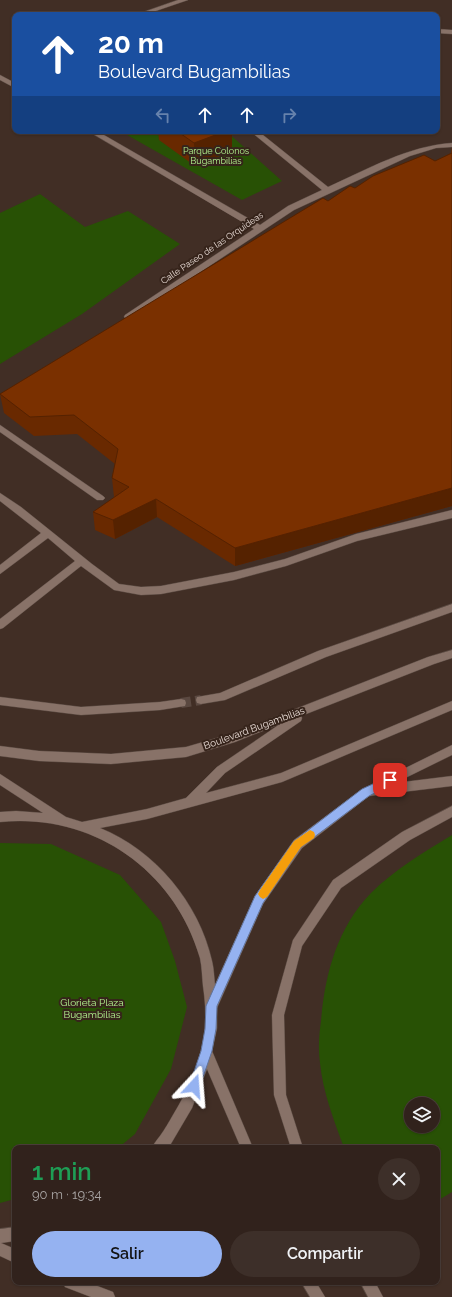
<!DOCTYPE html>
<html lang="es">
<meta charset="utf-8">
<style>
:root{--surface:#31221c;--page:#3d2f29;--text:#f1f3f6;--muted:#a8a4a3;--line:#4c3f3b;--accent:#95b2f1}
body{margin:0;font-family:Raleway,sans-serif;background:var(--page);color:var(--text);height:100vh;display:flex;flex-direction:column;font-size:15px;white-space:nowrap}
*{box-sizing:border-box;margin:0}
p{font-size:13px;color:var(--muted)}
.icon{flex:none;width:22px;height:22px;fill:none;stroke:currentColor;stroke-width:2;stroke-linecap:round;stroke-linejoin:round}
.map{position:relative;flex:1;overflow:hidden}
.drawer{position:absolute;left:12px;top:1145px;width:428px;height:140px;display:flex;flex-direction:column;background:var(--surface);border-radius:8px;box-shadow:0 1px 3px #0004,0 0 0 1px var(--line)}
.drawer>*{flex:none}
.guide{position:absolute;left:12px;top:12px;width:428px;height:122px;border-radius:8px;box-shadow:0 1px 3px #0004,0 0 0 1px var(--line);background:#1a4fa0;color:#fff;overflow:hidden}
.fabs{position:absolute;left:404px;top:1097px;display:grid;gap:8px}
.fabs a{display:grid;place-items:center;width:36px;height:36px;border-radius:50%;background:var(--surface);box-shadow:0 1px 3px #0004,0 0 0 1px var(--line);font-size:20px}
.pin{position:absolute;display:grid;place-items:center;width:34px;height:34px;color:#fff;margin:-17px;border-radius:8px;box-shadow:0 2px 6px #0006}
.me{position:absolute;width:44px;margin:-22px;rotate:19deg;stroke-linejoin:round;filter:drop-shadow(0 0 3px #0008)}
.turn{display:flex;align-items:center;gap:14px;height:84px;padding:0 20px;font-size:18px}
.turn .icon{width:52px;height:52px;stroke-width:2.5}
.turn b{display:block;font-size:28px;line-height:34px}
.lanes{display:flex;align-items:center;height:38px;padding:0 20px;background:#0003;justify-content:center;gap:20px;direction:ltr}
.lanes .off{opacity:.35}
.round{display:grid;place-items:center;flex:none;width:42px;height:42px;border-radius:21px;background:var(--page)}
.overview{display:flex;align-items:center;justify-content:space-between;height:68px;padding:0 20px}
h1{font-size:24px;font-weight:600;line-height:30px;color:#1e9e55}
.primary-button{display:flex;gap:8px;margin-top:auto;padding:8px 20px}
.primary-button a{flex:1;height:46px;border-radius:24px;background:var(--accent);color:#111;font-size:16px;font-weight:600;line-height:46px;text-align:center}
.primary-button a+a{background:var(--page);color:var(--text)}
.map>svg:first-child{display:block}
.green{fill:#285105;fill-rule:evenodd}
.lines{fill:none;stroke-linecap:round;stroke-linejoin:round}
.minor-tunnel{stroke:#5a4840;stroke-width:10;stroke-dasharray:10 4.5;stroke-linecap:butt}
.minor-casing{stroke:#5a4a42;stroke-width:1}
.minor{fill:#887268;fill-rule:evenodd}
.wall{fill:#692900}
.shaded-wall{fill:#520}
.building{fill:#7a3000;stroke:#520}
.route{fill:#95b2f1;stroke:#61749d}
.slow{fill:#f59e0b}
.labels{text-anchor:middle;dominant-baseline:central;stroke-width:4;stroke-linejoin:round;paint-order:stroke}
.far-park-label{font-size:9px;fill:#b2f38f;stroke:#36241b}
.far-street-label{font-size:9px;fill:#eaddd7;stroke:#36241b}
.street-label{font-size:10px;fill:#eaddd7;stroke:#36241b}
.park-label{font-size:10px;fill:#b2f38f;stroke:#36241b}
</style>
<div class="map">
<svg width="452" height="1297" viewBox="0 0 452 1297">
<rect width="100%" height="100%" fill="#412e25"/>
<path class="green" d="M120,131H226L282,181L242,200Z
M40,194L85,227L128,211L180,244L82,314L0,364V213Z
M452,835V1192L437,1201V1148H344C334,1120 323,1093 320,1063C318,1049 319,1035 321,1021C325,974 337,928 371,893C394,870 424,852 452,835ZM411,1104H433V1126H411Z
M0,843L51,844L120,875L161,922L175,961L187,1007L171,1069L135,1134L118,1148H15V1199L0,1203Z"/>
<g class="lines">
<path class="minor-tunnel" d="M181,703L201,700"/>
<g class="minor-casing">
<path id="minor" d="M178,0H188L144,15H135Z
M437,29L452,30V34L437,33Z
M0,75L15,83V88L0,80Z
M88,131H97L260,225L288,206L322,190L250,131H258L328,187C368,169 408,146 452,143V147L436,148L410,156L294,210L128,320L124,317L125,315L254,229Z
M0,425L103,496L105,498L103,500H97L0,432Z
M0,493L21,507L92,564L119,584L141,587L161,586L234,572L285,559L356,534L452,510V518L357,541L286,566L234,580L161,594L141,595L114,590L81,566L3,628L0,629V619L75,561L48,538L0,574V565L41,533L0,501Z
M452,604V612L326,657L225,700L201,704L197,703L196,700L197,697L220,693L318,651Z
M452,650V658L434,664L301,716L302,718L301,721L225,773L206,793L281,773L452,701V710L282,782L147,819L100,828C155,850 199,903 212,961C214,969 214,977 215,985L255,896L294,840L361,790L452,745V755L395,783L452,776V786L369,796L302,848L263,904L217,1008V1028L212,1051L253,1148H241L207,1069L192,1108L169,1147L167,1148H152C154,1143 157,1140 160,1136C165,1129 169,1122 173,1115C189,1089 202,1058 205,1028C206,1014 205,999 203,986C202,977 202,967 200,958C175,870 92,812 0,822V812L16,811L43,813L0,785V774L66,817L82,822L147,809L186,798L217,767L280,724L235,742L186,757L111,764L39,761L0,756V746L39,751L111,754L186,747L234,733L428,657Z
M0,697L81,707L160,702L181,699L185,700L186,703L185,706L160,710L81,715L0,705Z
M452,806V817L410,840L341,888L302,946L284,1015L286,1095L303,1148H291L274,1095L272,1015L293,940L333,880L402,832Z
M15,1227V1241L1,1243L15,1249V1263L0,1256V1229Z
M63,1282H87L113,1292L115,1297H91L65,1287Z
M301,1282H316L325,1297H310Z
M360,1282H375L383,1297H368Z"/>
</g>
<use href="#minor" class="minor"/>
</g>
<path class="wall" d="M158,131H232V151L195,166L159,140Z
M452,147V506L235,566L157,517L115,539L95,530L93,512L115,497H114L112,478L115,464L77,434L34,436L4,413L0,394L328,201L355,188L435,161L451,153Z"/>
<path class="shaded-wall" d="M224,131H232V151L195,166L194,143Z
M452,488V506L235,566V548Z
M156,499L157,517L115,539L113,520Z"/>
<path class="building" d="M177,131H226L194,143Z
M452,153V488L235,548L156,499L113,520L93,512L129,487L112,478L118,449L74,415L30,417L0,394L323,198L328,201L350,186L355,188L373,176L424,155L435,161Z"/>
<path class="route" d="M390,776L394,777L395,780L394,783L369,796L301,847L263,903L217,1006L216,1029L212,1051L200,1086L198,1090L194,1092L191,1090L189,1086L201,1051L205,1029L206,1006L255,896L294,841L362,789Z"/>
<path class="slow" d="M310,830L314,832L315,835L314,838L301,847L267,897L263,899L260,897L258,894L260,890L294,841Z"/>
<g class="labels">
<g class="far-park-label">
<text x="216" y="151">Parque Colonos<tspan x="216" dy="10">Bugambilias</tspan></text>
</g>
<g class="far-street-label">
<text transform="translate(212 248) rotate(-34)">Calle Paseo de las Orquideas</text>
</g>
<g class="street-label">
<text transform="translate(254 728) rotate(-20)">Boulevard Bugambilias</text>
</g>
<g class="park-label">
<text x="92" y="1002">Glorieta Plaza<tspan x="92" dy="12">Bugambilias</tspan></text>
</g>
</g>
</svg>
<div class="fabs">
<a><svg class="icon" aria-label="layers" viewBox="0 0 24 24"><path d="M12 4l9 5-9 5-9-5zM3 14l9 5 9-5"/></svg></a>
</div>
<div class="pin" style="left:390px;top:780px;background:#d93025"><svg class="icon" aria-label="arrive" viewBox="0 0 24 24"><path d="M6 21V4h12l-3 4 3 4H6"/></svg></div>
<svg class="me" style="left:194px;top:1086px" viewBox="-20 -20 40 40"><path d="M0-17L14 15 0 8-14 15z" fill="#95b2f1" stroke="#fff" stroke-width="4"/></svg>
<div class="guide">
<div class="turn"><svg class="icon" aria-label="ahead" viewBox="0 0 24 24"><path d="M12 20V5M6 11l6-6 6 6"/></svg><div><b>20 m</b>Boulevard Bugambilias</div></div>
<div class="lanes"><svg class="icon off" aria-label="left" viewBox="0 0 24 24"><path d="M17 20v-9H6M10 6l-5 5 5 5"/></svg><svg class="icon" aria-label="ahead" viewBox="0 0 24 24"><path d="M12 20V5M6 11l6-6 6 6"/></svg><svg class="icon" aria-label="ahead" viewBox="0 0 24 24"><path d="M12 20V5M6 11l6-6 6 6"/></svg><svg class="icon off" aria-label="right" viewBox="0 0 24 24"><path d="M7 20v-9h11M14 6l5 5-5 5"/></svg></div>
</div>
<section class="drawer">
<div class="overview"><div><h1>1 min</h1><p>90 m · 19:34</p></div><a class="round"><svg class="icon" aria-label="close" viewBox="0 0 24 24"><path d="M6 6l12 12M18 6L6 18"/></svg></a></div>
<div class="primary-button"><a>Salir</a><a>Compartir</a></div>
</section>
</div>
